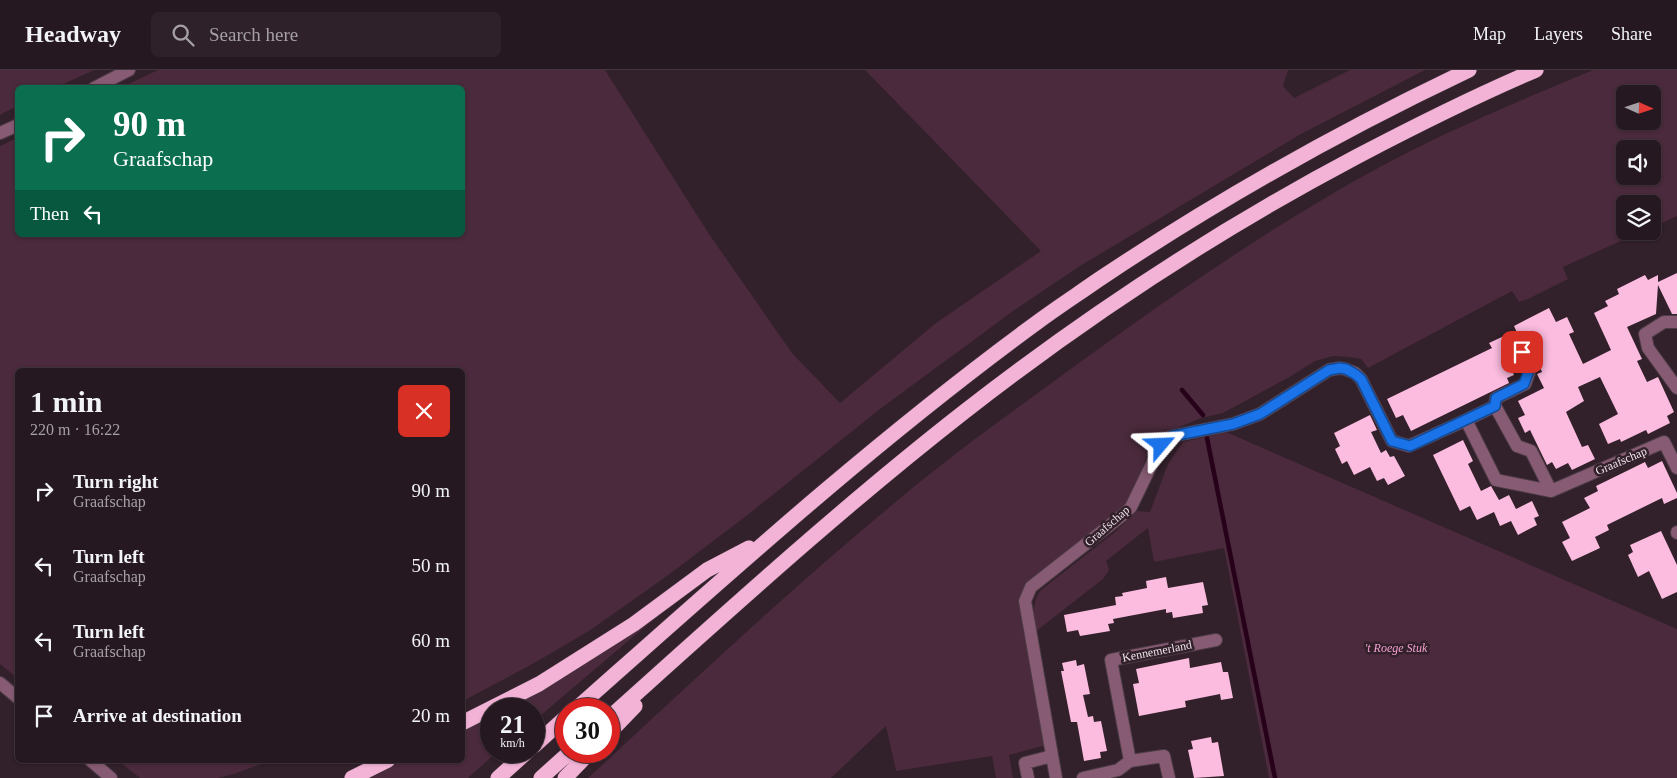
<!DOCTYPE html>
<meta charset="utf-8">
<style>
:root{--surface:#261820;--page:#2e2129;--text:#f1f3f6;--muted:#a4a0a5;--line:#42373e}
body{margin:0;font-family:"Times New Roman",serif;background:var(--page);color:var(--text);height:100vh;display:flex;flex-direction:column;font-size:19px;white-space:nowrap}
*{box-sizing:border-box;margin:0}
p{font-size:16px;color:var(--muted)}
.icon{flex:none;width:28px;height:28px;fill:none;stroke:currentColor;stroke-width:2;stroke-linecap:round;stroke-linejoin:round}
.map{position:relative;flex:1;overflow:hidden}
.drawer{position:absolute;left:15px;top:298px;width:450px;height:395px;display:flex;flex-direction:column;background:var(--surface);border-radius:8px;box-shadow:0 1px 4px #0004,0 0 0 1px var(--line)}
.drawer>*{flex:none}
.banner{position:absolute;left:15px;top:15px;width:450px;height:152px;border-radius:8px;box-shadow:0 1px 4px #0004,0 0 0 1px var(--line);background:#0b6e4f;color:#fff;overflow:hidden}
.needle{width:32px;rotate:93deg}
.tools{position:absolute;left:1616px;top:15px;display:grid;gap:10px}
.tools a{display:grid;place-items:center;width:45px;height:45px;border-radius:8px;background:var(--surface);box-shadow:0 1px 4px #0004,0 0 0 1px var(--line);font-size:25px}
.speed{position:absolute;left:480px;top:628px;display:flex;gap:10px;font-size:25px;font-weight:700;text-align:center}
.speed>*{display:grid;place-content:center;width:65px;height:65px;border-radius:50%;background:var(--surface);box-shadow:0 1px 4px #0004,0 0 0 1px var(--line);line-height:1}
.speed small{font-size:12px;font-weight:400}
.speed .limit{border:8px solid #d22;background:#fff;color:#111}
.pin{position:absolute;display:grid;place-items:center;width:42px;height:42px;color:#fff;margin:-21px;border-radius:10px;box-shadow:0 2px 8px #0006}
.me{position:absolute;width:55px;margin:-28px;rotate:64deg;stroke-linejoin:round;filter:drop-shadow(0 0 4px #0008)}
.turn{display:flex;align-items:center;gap:18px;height:105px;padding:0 15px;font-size:22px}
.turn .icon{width:65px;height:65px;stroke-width:2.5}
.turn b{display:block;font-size:35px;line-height:42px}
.then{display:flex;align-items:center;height:48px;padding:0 15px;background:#0003;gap:10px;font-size:19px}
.round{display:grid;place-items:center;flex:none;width:52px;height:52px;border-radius:8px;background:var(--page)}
.headline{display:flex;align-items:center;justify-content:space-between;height:85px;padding:0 15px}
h1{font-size:30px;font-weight:700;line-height:38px}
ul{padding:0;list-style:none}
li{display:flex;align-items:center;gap:15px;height:75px;padding:0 15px}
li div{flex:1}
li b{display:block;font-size:19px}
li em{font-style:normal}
header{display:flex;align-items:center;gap:30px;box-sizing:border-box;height:70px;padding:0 25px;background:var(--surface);border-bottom:1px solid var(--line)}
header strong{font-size:24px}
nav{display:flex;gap:28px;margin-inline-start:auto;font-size:18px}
.search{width:350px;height:45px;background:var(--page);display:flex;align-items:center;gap:12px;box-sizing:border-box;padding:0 18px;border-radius:8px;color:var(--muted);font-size:19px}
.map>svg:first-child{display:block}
.green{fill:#4a2a3c;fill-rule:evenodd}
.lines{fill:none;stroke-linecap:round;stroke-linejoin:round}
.stream{stroke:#270019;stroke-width:4.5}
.building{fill:#fbbcdf}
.minor-casing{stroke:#4c3b45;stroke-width:14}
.highway-casing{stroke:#4c3b45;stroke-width:16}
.minor{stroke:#865b73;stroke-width:12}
.highway{stroke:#f3b3d7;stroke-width:15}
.route-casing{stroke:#114b97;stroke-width:12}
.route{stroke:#1a73e8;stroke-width:9}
.labels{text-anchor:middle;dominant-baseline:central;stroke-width:5;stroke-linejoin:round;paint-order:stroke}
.street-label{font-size:12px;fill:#eee2e8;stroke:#32202a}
.park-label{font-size:12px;font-style:italic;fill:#f4a1d1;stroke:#32202a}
</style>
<header>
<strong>Headway</strong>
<div class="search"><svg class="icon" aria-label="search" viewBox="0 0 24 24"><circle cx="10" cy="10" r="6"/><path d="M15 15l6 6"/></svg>Search here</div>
<nav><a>Map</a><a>Layers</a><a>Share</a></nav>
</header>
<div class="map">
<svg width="1677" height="708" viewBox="0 0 1677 708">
<rect width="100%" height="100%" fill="#32202a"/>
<path class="green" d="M0,0H94L57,17L18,18L17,36L0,45Z
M158,0H605L709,164L792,283L840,333L936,253L1041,181L865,0H1288L1283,16L1294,28L1350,0H1425L1301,64L1080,196L1016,239L880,339L745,447L667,506L589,561L536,592L463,631L462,300H18L17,608L0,594V76L17,68L18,165H462V18L122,17Z
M1593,0H1677V146L1653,157L1652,134H1625V161H1643L1563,197L1568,209L1528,229L1519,232L1512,221L1368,298L1361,289L1348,287L1333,286L1315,291L1293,305L1223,343L1201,348L1168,362L1157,370L1151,377L1133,421L1124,436L1031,513L1021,537L1023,557L1046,675L1009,685L1013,708H996L992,686L896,701L886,656L831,708H588C690,614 791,518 898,430C955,382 1016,339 1076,295C1170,227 1266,160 1367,104C1440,63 1517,32 1593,0ZM1625,24H1652V51H1625ZM1625,79H1652V106H1625Z
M1226,362L1677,559V708H1269L1224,478L1154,492L1148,458L1106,491L1109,500L1103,509L1035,562C1034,547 1031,533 1041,520L1115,462L1137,441L1150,442L1168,394L1183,372Z
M660,544L534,651V639H501Z
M491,644V681H498L468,708H371L404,690H462L463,659Z
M117,690H273L234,704L218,708H140Z"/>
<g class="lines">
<path class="stream" d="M1182,320L1203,345
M1207,368L1275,708"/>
</g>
<path class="building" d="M1677,203V244H1672L1658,215L1656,244L1627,257L1642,289L1637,291L1647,312L1658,307L1674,342L1667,346L1670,353L1648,364L1646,360L1621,372L1620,369L1608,374L1599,354L1618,344L1600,307L1578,317L1584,331L1566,342L1582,377L1588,375L1595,389L1572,400L1568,393L1556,399L1552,392L1547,395L1530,360L1525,363L1518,348L1525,345L1518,331L1544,318L1537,304L1542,302L1536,288L1541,285L1530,261L1519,267L1514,256L1549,238L1556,252L1567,247L1574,262L1569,264L1583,294L1611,280L1594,243L1608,236L1605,231L1619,224L1617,219L1645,205L1648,210L1658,205V212Z
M1504,266L1513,285L1506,289L1514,305L1507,308L1509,313L1411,361L1403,345L1396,348L1387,329L1492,278L1489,273Z
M1370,345L1377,360L1371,362L1381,383L1386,380L1390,387L1394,386L1405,406L1388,415L1384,408L1377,411L1370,397L1354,405L1347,391L1342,394L1335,379L1340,376L1334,363Z
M1463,370L1473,391L1468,394L1481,421L1491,416L1499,430L1509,425L1516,439L1532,431L1539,446L1534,448L1537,455L1518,465L1511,451L1500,456L1494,442L1477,450L1470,436L1460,441L1433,385Z
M1662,391L1677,423V428L1664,434L1662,428L1607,455L1609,460L1595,467L1600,478L1572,491L1562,472L1570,468L1562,452L1590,438L1584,428L1598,421L1596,416L1645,392L1648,398Z
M1661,461L1677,495V522L1662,529L1649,501L1638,507L1628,485L1633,482L1630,475Z
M1166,507L1168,518L1203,512L1208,535L1202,536L1203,543L1173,548L1172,542L1166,543V539L1113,549L1114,553L1108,554L1110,561L1080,566L1078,560L1067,562L1064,545L1116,535L1115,527L1123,526L1122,523L1147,518L1146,511Z
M1189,588L1190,598L1221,592L1223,602H1228L1233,628L1221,630L1220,624L1185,631L1186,637L1139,646L1133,614L1139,613L1136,599Z
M1076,590L1077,596L1084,594L1090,624L1083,625L1088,647L1093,646L1094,652L1101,651L1107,681L1100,682L1101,688L1084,691L1077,652H1071L1061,601H1064L1062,593Z
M1211,667L1212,673L1218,672L1224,706L1194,708L1188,680L1193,679L1191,671Z"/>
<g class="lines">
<g class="minor-casing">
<path id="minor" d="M94,18L129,0
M0,63L18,55
M1677,252H1664L1645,264L1648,278L1677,318
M1495,336L1517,376L1531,381L1551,421
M1466,350L1495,336L1496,328L1525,314L1529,303L1522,282
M1677,462V463
M0,613L18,628
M90,690L111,708
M1130,691L1164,686L1169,708
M1028,708L1025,693L1052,686
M1056,708L1025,531L1031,517L1124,444L1131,437L1161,375L1166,369L1173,366L1233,354L1260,344L1329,300L1340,298L1345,299L1355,303L1361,309L1392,371L1409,376L1466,350L1496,410L1551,421L1664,372L1677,398
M1083,708L1118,700L1130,691L1111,590L1216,570"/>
</g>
<g class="highway-casing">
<path id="highway" d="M576,639C727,505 876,370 1039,251C1058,237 1078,224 1098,210C1216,131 1340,61 1469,0
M609,648C725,544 841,438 964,342C1087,246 1218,160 1356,87C1415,56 1475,26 1536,0
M462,653L539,614L634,554L707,500L749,478
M609,663L635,636
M534,676L566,647
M352,708L388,690
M498,708L528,681
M541,708L571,681
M565,708L591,681"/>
</g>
<use href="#minor" class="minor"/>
<use href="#highway" class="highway"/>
</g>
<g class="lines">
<g class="route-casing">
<path id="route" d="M1161,375L1166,369L1173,366L1233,354L1260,344L1329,300L1340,298L1346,299L1355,304L1361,309L1392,371L1410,376L1495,336L1496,328L1524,314L1528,303L1522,282"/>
</g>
<use href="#route" class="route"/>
</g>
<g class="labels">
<g class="street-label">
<text transform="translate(1621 391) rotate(-23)">Graafschap</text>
<text transform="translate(1107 456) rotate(-41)">Graafschap</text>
<text transform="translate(1157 581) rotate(-11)">Kennemerland</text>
</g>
<g class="park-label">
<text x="1396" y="578">'t Roege Stuk</text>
</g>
</g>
</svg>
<div class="tools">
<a><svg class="needle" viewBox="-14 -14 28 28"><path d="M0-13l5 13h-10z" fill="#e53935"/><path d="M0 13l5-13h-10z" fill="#a4a0a5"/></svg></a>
<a><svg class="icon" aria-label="sound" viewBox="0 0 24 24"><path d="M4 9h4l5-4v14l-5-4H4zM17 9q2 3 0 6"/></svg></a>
<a><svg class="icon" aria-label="layers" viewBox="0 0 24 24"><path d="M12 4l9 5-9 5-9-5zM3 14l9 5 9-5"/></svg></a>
</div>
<div class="speed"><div>21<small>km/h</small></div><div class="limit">30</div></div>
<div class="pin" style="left:1522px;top:282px;background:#d93025"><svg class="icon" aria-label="arrive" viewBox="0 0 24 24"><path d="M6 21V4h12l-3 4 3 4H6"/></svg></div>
<svg class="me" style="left:1161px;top:375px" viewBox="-20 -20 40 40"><path d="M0-17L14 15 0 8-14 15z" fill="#1a73e8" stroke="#fff" stroke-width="4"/></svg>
<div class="banner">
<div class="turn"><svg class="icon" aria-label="right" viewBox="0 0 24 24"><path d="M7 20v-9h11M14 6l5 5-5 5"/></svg><div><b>90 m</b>Graafschap</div></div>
<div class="then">Then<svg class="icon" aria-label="left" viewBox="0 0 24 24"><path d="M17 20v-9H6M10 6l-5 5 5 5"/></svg></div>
</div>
<section class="drawer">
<div class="headline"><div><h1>1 min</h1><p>220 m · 16:22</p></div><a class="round" style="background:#d93025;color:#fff"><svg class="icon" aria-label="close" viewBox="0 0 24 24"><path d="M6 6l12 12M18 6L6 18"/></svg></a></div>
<ul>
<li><svg class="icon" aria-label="right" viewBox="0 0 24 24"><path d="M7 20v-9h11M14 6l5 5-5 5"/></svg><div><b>Turn right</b><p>Graafschap</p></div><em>90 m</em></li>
<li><svg class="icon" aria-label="left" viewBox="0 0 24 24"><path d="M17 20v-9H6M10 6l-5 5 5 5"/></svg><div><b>Turn left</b><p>Graafschap</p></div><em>50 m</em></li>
<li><svg class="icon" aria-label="left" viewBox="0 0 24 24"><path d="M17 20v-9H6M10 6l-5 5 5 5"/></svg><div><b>Turn left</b><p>Graafschap</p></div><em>60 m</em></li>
<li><svg class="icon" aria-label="arrive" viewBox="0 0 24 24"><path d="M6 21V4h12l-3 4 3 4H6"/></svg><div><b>Arrive at destination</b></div><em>20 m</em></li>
</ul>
</section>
</div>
